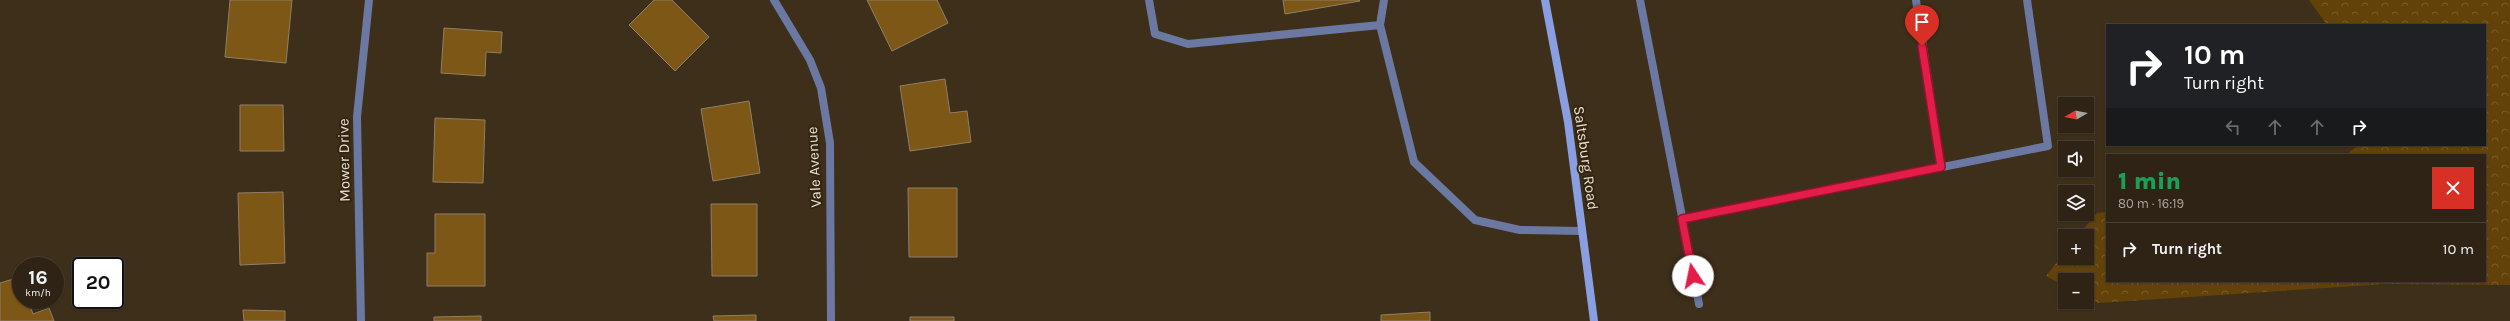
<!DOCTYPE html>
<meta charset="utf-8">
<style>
:root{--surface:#2e2314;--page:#362b1d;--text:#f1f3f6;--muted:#a7a4a0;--line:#494034}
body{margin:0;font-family:Karla,sans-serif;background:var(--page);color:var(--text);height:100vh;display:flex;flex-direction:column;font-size:15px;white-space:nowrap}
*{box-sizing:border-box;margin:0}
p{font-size:13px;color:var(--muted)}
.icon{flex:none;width:22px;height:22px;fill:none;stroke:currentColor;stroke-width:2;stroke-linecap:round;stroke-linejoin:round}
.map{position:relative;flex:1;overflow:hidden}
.side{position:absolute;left:2106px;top:154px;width:380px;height:128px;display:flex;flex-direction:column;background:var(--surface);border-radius:0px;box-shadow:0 1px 3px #0004,0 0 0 1px var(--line)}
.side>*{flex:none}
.banner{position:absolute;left:2106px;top:24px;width:380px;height:122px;border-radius:0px;box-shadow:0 1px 3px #0004,0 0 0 1px var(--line);background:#202124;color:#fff;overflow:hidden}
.needle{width:26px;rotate:261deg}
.tools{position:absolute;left:2058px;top:97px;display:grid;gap:8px}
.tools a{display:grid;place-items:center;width:36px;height:36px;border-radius:0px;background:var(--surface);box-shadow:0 1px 3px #0004,0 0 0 1px var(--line);font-size:20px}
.speed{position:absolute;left:12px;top:257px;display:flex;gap:8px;font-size:20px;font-weight:700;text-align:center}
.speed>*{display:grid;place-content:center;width:52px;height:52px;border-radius:50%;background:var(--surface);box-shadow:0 1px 3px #0004,0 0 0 1px var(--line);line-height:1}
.speed small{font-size:10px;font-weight:400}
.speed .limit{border:2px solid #111;border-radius:6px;background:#fff;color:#111}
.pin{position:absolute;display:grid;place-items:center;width:34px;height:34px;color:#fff;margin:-41px -17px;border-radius:50% 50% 50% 0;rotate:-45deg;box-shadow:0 0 4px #0007}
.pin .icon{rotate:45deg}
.me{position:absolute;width:44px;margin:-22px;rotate:349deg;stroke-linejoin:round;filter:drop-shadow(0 0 3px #0008)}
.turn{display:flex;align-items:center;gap:14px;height:84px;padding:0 12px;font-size:18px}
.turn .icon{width:52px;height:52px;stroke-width:2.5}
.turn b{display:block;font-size:28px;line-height:34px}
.lanes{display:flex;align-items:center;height:38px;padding:0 12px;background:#0003;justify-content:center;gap:20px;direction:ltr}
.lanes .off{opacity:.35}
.round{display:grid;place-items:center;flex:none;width:42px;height:42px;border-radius:0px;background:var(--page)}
.head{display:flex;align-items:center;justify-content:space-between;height:68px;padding:0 12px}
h1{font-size:24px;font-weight:800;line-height:30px;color:#1e9e55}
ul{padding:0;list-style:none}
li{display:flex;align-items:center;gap:12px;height:52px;padding:0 12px;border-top:1px solid var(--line)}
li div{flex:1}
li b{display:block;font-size:15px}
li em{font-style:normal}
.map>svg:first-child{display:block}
.forest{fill:url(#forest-crowns)}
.building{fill:#7c5716;stroke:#907f68}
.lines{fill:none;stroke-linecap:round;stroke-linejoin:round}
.lane{stroke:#6a78a2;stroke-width:8}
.street{stroke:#6a78a2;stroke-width:8}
.secondary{stroke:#8a9ee2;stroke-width:8}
.route-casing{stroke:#92132f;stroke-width:10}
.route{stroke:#e11d48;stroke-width:7}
.labels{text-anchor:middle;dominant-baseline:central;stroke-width:4;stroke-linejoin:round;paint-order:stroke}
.street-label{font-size:15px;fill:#ebe2d5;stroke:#332510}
</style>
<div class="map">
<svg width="2510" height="321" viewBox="0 0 2510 321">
<defs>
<pattern id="forest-crowns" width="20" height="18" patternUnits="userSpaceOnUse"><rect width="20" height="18" fill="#624209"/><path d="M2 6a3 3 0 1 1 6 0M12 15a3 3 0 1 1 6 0" fill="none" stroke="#795d2c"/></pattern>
</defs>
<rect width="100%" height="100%" fill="#3e2f1a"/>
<path class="forest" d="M2309,0H2510V285L2386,284L2098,303L2087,297V280H2065V286L2046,276L2065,252V258H2087V236H2078L2097,213L2107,212V281H2485V155H2346L2358,145H2485V25H2327Z"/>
<path class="building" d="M230,0H292L286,63L225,57Z
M654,0H672L709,37L675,71L629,25Z
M867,0H937L948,23L892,51Z
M1283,0H1359L1360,1L1285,14Z
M444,28L502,32L501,53L486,52L485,76L441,73Z
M945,79L950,113L967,111L971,142L910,151L900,86Z
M749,101L760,173L713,181L701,109Z
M240,105H283L284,151H240Z
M435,118L485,120L483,183L433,182Z
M908,188H957V257H909Z
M283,192L285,263L240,265L238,193Z
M711,204H757V276H712Z
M435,214H485V286H427V253H435Z
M20,277L21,300H28L33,314L49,308L54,321H0V283Z
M243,310L285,311V321H244Z
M1430,312V321H1381V315Z
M756,315V321H714L713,316Z
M481,316V321H434V317Z
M910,317H954V321H910Z"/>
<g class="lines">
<path class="lane" d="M1149,0L1155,34L1188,44L1380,25
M1384,0L1380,25L1414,162L1475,220L1520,230L1582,231
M1640,0L1699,304
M1916,0L1941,167
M1682,219L2048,146L2027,0"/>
<path class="street" d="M774,0L810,60L821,88L830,143L831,321
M361,321L357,117L369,0"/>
<path class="secondary" d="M1545,0L1568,122L1594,321"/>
</g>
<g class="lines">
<g class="route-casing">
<path id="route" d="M1693,276L1682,219L1941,167L1922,46"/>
</g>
<use href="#route" class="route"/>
</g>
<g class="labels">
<g class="street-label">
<text transform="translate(1586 158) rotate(82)">Saltsburg Road</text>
<text transform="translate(344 160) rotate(-91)">Mower Drive</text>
<text transform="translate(814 167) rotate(-93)">Vale Avenue</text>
</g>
</g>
</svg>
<div class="tools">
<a><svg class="needle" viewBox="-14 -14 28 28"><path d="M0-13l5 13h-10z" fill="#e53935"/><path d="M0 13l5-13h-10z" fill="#a7a4a0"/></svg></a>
<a><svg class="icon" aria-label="sound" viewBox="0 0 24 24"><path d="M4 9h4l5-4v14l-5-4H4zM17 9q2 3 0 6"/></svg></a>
<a><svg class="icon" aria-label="layers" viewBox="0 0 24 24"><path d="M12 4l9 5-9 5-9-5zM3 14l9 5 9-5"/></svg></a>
<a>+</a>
<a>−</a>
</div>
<div class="speed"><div>16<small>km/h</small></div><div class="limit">20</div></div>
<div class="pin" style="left:1922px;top:46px;background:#d93025"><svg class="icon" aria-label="arrive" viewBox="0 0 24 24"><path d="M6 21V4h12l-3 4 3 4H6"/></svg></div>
<svg class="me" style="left:1693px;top:276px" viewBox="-20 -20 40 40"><circle r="19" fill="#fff"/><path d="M0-13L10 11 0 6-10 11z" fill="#e11d48"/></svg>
<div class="banner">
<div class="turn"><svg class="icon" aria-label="right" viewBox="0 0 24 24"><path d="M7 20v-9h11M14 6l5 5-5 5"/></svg><div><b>10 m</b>Turn right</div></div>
<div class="lanes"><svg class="icon off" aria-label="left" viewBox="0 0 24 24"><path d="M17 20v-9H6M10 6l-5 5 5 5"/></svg><svg class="icon off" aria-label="ahead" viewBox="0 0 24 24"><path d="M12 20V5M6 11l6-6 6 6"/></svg><svg class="icon off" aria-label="ahead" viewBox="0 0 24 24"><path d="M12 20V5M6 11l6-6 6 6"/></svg><svg class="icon" aria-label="right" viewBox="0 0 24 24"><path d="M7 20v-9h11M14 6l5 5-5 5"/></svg></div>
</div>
<section class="side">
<div class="head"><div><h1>1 min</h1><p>80 m · 16:19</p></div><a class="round" style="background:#d93025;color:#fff"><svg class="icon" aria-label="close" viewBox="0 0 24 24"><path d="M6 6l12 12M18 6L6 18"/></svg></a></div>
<ul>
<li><svg class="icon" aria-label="right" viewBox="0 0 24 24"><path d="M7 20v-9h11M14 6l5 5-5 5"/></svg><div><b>Turn right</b></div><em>10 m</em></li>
</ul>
</section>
</div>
